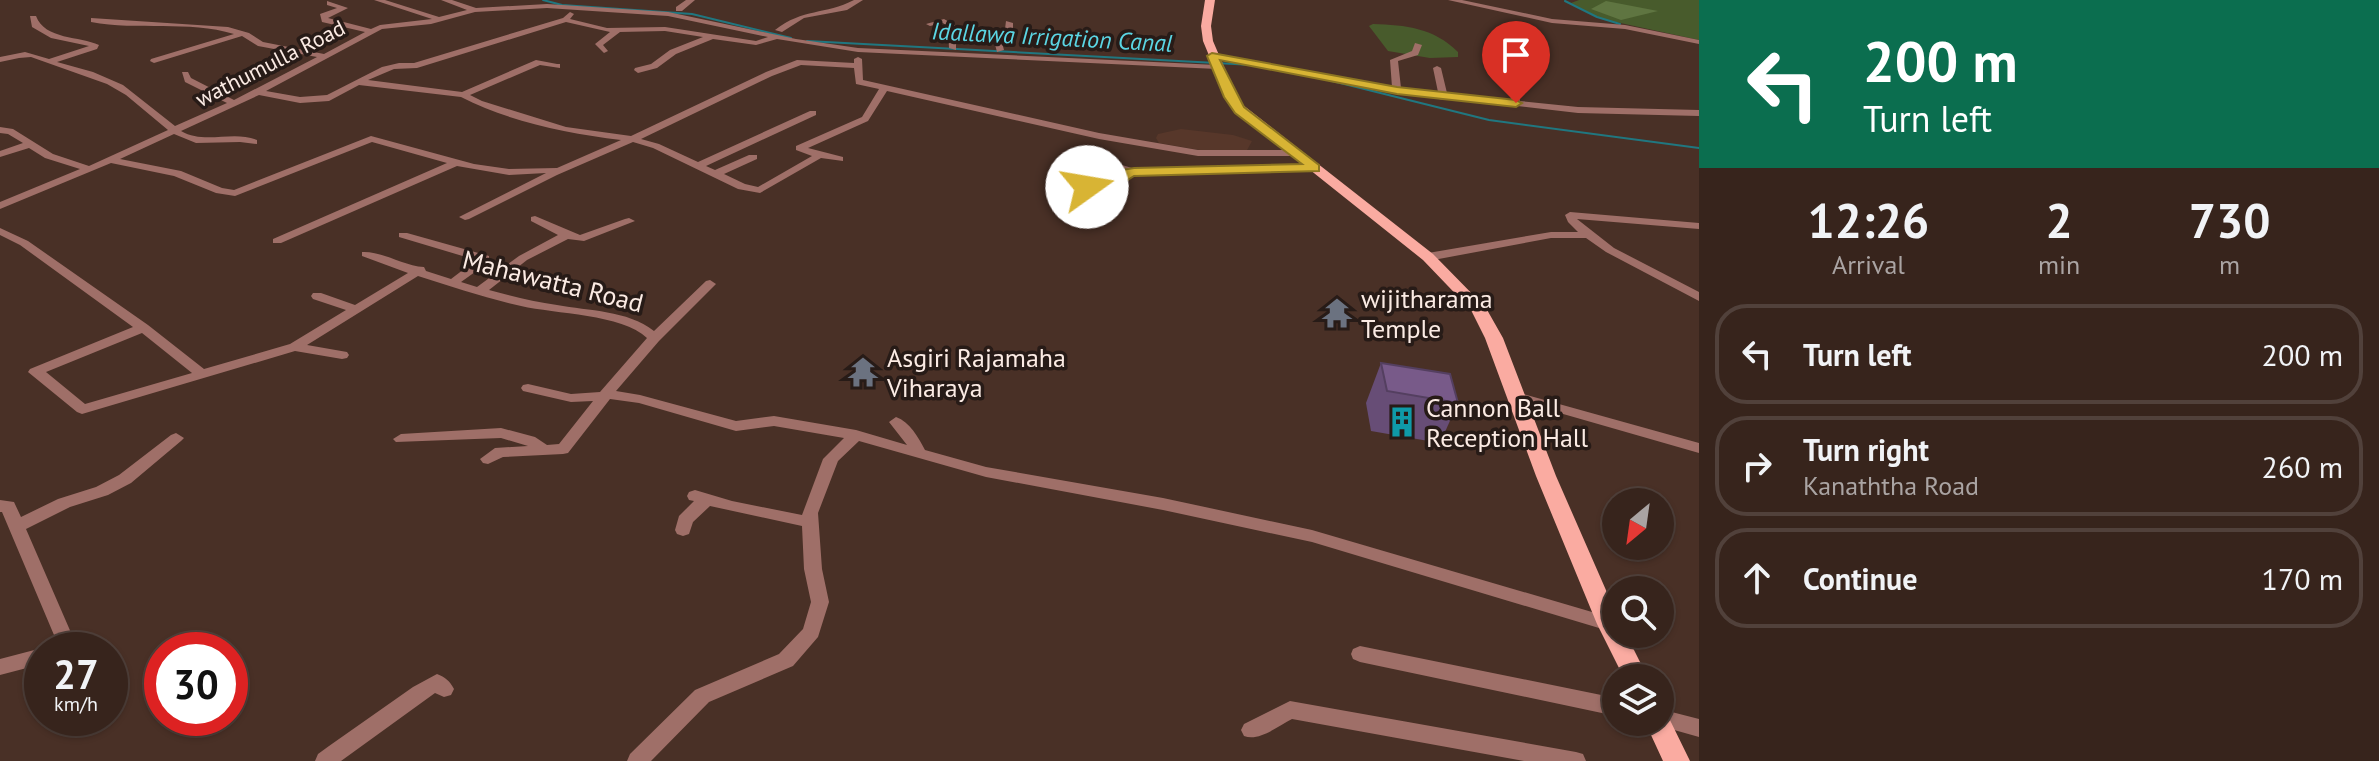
<!DOCTYPE html>
<style>
:root{--surface:#37241c;--page:#423029;--text:#f1f3f6;--muted:#aaa4a3;--line:#51413b}
body{margin:0;font-family:"PT Sans",sans-serif;background:var(--page);color:var(--text);height:100vh;display:flex;flex-direction:column;font-size:30px;white-space:nowrap}
*{box-sizing:border-box;margin:0}
p{font-size:26px;color:var(--muted)}
.icon{flex:none;width:44px;height:44px;fill:none;stroke:currentColor;stroke-width:2;stroke-linecap:round;stroke-linejoin:round}
.map{position:relative;flex:1;overflow:hidden}
.details{display:flex;flex-direction:column;background:var(--surface);width:680px}
.details>*{flex:none}
.banner{background:#0b6e4f;color:#fff;overflow:hidden}
.needle{width:52px;rotate:209deg}
.tools{position:absolute;left:1602px;top:488px;display:grid;gap:16px}
.tools a{display:grid;place-items:center;width:72px;height:72px;border-radius:50%;background:var(--surface);box-shadow:0 2px 6px #0004,0 0 0 2px var(--line);font-size:40px}
.speed{position:absolute;left:24px;top:632px;display:flex;gap:16px;font-size:40px;font-weight:700;text-align:center}
.speed>*{display:grid;place-content:center;width:104px;height:104px;border-radius:50%;background:var(--surface);box-shadow:0 2px 6px #0004,0 0 0 2px var(--line);line-height:1}
.speed small{font-size:20px;font-weight:400}
.speed .limit{border:12px solid #d22;background:#fff;color:#111}
.pin{position:absolute;display:grid;place-items:center;width:68px;height:68px;color:#fff;margin:-82px -34px;border-radius:50% 50% 50% 0;rotate:-45deg;box-shadow:0 0 8px #0007}
.pin .icon{rotate:45deg}
.me{position:absolute;width:88px;margin:-44px;rotate:77deg;stroke-linejoin:round;filter:drop-shadow(0 0 6px #0008)}
.turn{display:flex;align-items:center;gap:28px;height:168px;padding:0 32px;font-size:36px}
.turn .icon{width:104px;height:104px;stroke-width:2.5}
.turn b{display:block;font-size:56px;line-height:68px}
.eta{display:flex;justify-content:space-evenly;align-items:center;height:136px;text-align:center}
.eta b{font-size:48px;font-weight:600;line-height:56px}
ul{padding:0;list-style:none}
li{display:flex;align-items:center;gap:24px;height:100px;margin:0 16px 12px;padding:0 16px;border:4px solid var(--line);border-radius:32px}
li div{flex:1}
li b{display:block;font-size:30px}
li em{font-style:normal}
main{display:flex;flex:1;min-height:0}
.map>svg:first-child{display:block}
.built{fill:#57372a}
.green{fill:#485b2c}
.forest{fill:#5f7541}
.lines{fill:none;stroke-linecap:round;stroke-linejoin:round}
.stream{stroke:#207780;stroke-width:2}
.minor{fill:#9f6f68;fill-rule:evenodd}
.major{fill:#faaba1;fill-rule:evenodd}
.wall{fill:#674d76}
.building{fill:#785a89;stroke:#543f60;stroke-width:2}
.route{fill:#d8b434;stroke:#8c7522;stroke-width:2}
.labels{text-anchor:middle;dominant-baseline:central;stroke-width:7;stroke-linejoin:round;paint-order:stroke}
.far-street-label{font-size:22px;fill:#fbebe4;stroke:#271b17}
.far-water-label{font-size:24px;font-style:italic;fill:#5bd6e4;stroke:#271b17}
.street-label{font-size:26px;fill:#fbebe4;stroke:#271b17}
.poi-label{font-size:26px;fill:#fbebe4;stroke:#271b17;text-anchor:start}
</style>
<main>
<div class="map">
<svg width="1699" height="761" viewBox="0 0 1699 761">
<rect width="100%" height="100%" fill="#493026"/>
<path class="built" d="M1181,129L1233,135L1252,141L1246,152H1211L1159,143L1156,138L1158,134Z"/>
<path class="green" d="M1579,0H1699V40L1602,19L1571,3Z
M1373,24C1406,25 1434,28 1458,52V57L1430,58L1388,51L1369,26Z"/>
<path class="forest" d="M1606,1L1658,11L1621,20L1591,9Z"/>
<g class="lines">
<path class="stream" d="M543,0L562,5L692,14L791,38
M1565,1L1597,17L1620,24
M807,41L1253,65L1312,76L1489,120L1699,148"/>
<path class="minor" d="M374,0H385L439,17L467,10L441,0H452L476,8L547,4L668,12L796,39L858,48L1217,65L1221,67L1217,69L858,52L777,39L756,45L713,39L676,54L657,68L638,73L634,70L635,68L651,64L670,50L703,37L665,31L620,32L603,45L608,51L604,53L595,44L610,32L566,22L417,68L394,69L368,80L462,92L536,60L557,64H560V68L540,65L470,95L482,101L566,127L631,136L766,72L797,60L854,63V59L858,57L862,59L863,80L1099,133L1198,150H1295L1300,153L1295,156H1198L1099,139L887,91L868,121L808,148L843,157V161L821,158L760,193L738,189L653,148L633,142L557,175L469,219L465,220L459,217L546,173L509,175L457,166L281,243H273V239L447,163L372,142L235,196L216,193L174,176L111,163L0,209V202L80,169L45,158L29,148L0,157V151L23,143L8,134L0,133V127L13,129L53,154L89,166L168,130L126,95L107,84L31,57L19,58L0,62V57L25,52L49,59L89,46L51,38L32,27L30,16H36C45,40 80,36 99,45L97,49L57,62L93,72L123,85L175,126L227,103L185,82L182,72H188L191,78L234,100L317,57L258,46L242,36L154,63L150,61L151,59L234,34C188,20 138,31 91,22V18L228,27L249,33L263,42L324,54L365,32L322,22L320,14L337,8L327,5V1L348,8L328,18L371,29L380,25L432,19ZM547,8L668,16L768,37L756,41L665,27L607,28L570,19L574,14L570,12L563,18L414,63H399L382,67L327,95L300,97L266,91L382,29L431,24L475,12ZM801,65L854,68L856,84L879,89L862,117L796,146V150L812,156L758,187L745,184L724,174L757,159V155H749L715,170L706,166L816,115V111H810L698,162L659,144L641,139L772,76ZM359,85L461,97C510,122 566,133 621,140L557,168L509,169L474,164L371,136L234,190L222,188L181,171L120,159L174,134L196,143L240,142L257,144V140C232,130 205,145 181,131L259,95L300,103L329,101Z
M686,0H695L682,11H676V7Z
M854,0H863L847,10L804,18L782,32L775,30C803,8 825,15 854,0Z
M1448,0H1462L1552,19L1625,25L1699,40V44L1625,29L1552,23Z
M944,19L956,26V50L949,48L948,27L943,23L930,26L926,24Z
M1006,21L1013,23V31L1000,35L1004,50L997,52L992,33L1005,29Z
M1415,43L1422,45L1418,55L1398,61L1401,88L1438,92L1433,68L1437,66L1441,68L1447,93L1511,100L1509,83L1513,80L1517,83L1520,101L1578,107L1699,110V116L1578,113L1448,98L1444,100L1208,56L1212,54L1392,87L1390,60L1412,51Z
M1086,160L1109,161L1135,169L1315,165L1320,168L1315,171L1134,175L1120,184H1094V194L1089,197L1084,194L1083,184L1087,179L1117,178L1123,172L1108,167L1082,165L1081,163Z
M1570,212L1699,223V229L1577,219L1614,248L1699,292V301L1606,252L1586,238H1551L1428,261L1422,257L1428,253L1551,232H1578L1568,222L1565,215Z
M535,216L580,235L625,219L629,218L635,221L584,241L568,239L527,260L489,290C511,296 534,302 557,305C589,311 627,310 654,331L706,281L710,280L716,284L659,341L616,391L640,395L736,421L774,416L856,430L907,445L889,422L896,417C910,422 918,437 925,450L986,467L1163,498L1312,530L1609,617L1616,619V628L1609,631L1312,542L1163,510L986,477L859,441L838,461L818,513L822,569L829,602L818,637L793,666L709,702L651,761H627L630,754L695,690L779,654L803,629L811,602L804,569L802,526L710,506L693,522L689,534L683,536L677,534L675,530L679,516L694,501L689,500L687,496L689,492L695,490L732,501L802,515L823,459L844,438L774,426L736,431L639,403L610,399L568,453L563,454L503,457L488,464L483,463L480,459L495,448L528,446L501,438L396,442L393,439L401,434L501,428L535,437L547,445L559,444L593,401L571,402L523,391L521,388L523,385L528,384L571,394L600,392L647,338C622,314 555,314 521,306C486,298 452,287 418,276L307,345L347,352L349,355L347,358L342,359L295,351L82,414L77,412L28,372L30,369L133,327L20,245L0,235V228L28,241L148,325L204,369L290,344L346,310L313,299L311,296L313,293H321L355,305L408,273L362,256V252C383,251 403,266 424,267L426,271L451,279L476,260L399,237V233H407L489,256V262L461,282L477,287L519,256L558,235L531,221V217ZM142,333L192,373L85,404L46,372Z
M1516,392L1699,443V453L1511,399L1509,396Z
M176,433L184,438L181,441L131,483L108,495L70,507L26,529L72,635L65,650H42V664L0,675V659L42,648L47,650L54,635L2,512H0V500L14,502L21,517L58,499L96,487L119,475L171,435Z
M1360,646L1616,698V716L1360,662L1353,659L1351,654L1353,649Z
M437,674C445,677 450,681 454,689L451,695L444,697L435,693L341,761H315L318,754L329,746L413,687Z
M1290,701L1576,752L1583,754L1586,761H1524L1292,719C1278,726 1259,742 1244,736L1241,730L1244,724Z
M1660,709L1699,719V737L1653,724L1652,722H1660Z"/>
<path class="major" d="M1205,0H1215L1211,26L1213,41L1239,102L1433,254L1486,308L1503,338L1556,476L1616,613V634H1626L1648,678H1624L1597,624L1536,476L1485,338L1471,310L1423,260L1230,106L1203,41L1201,26Z
M1660,711L1667,714L1690,761H1663L1645,722H1660Z"/>
</g>
<path class="wall" d="M1381,363L1458,403L1440,443L1371,431L1366,403Z"/>
<path class="building" d="M1381,363L1450,374L1458,403L1387,391Z"/>
<path class="route" d="M1212,53L1397,87L1516,100L1522,103L1516,107L1397,94L1220,60L1244,107L1319,165V171L1134,176L1120,185H1096L1092,190H1083L1081,187L1087,178L1116,177L1122,170L1134,168L1302,164L1235,113L1224,97L1207,56Z"/>
<defs>
<g id="temple-bare" transform="scale(2.4)"><path d="M0-6L5-2H3V0L6.5 2.5H4V6H1.5V3h-3V6H-4V2.5H-6.5L-3 0V-2H-5Z" fill="#6b7280" stroke="#271b17" stroke-width="2.5" paint-order="stroke"/></g>
<g id="building-bare" transform="scale(2.4)"><path d="M-4-6H4V6H1V3H-1V6H-4ZM-2.5-4.3h1.7v1.8h-1.7ZM.8-4.3h1.7v1.8H.8ZM-2.5-1h1.7V.8h-1.7ZM.8-1h1.7V.8H.8Z" fill="#0f9aa8" stroke="#271b17" stroke-width="2.5" paint-order="stroke"/></g>
</defs>
<g fill-rule="evenodd">
<use href="#temple-bare" x="1337" y="313"/>
<use href="#temple-bare" x="863" y="372"/>
<use href="#building-bare" x="1402" y="422"/>
</g>
<g class="labels">
<g class="far-street-label">
<text transform="translate(270 63) rotate(-27)">wathumulla Road</text>
</g>
<g class="far-water-label">
<text transform="translate(1052 37) rotate(3)">Idallawa Irrigation Canal</text>
</g>
<g class="street-label">
<text transform="translate(553 281) rotate(14)">Mahawatta Road</text>
</g>
<g class="poi-label">
<text x="1361" y="298">wijitharama<tspan x="1361" dy="30">Temple</tspan></text>
<text x="887" y="357">Asgiri Rajamaha<tspan x="887" dy="30">Viharaya</tspan></text>
<text x="1426" y="407">Cannon Ball<tspan x="1426" dy="30">Reception Hall</tspan></text>
</g>
</g>
</svg>
<div class="tools">
<a><svg class="needle" viewBox="-14 -14 28 28"><path d="M0-13l5 13h-10z" fill="#e53935"/><path d="M0 13l5-13h-10z" fill="#aaa4a3"/></svg></a>
<a><svg class="icon" aria-label="search" viewBox="0 0 24 24"><circle cx="10" cy="10" r="6"/><path d="M15 15l6 6"/></svg></a>
<a><svg class="icon" aria-label="layers" viewBox="0 0 24 24"><path d="M12 4l9 5-9 5-9-5zM3 14l9 5 9-5"/></svg></a>
</div>
<div class="speed"><div>27<small>km/h</small></div><div class="limit">30</div></div>
<div class="pin" style="left:1516px;top:103px;background:#d93025"><svg class="icon" aria-label="arrive" viewBox="0 0 24 24"><path d="M6 21V4h12l-3 4 3 4H6"/></svg></div>
<svg class="me" style="left:1087px;top:187px" viewBox="-20 -20 40 40"><circle r="19" fill="#fff"/><path d="M0-13L10 11 0 6-10 11z" fill="#d8b434"/></svg>
</div>
<section class="details">
<div class="banner">
<div class="turn"><svg class="icon" aria-label="left" viewBox="0 0 24 24"><path d="M17 20v-9H6M10 6l-5 5 5 5"/></svg><div><b>200 m</b>Turn left</div></div>
</div>
<div class="eta">
<div><b>12:26</b><p>Arrival</p></div>
<div><b>2</b><p>min</p></div>
<div><b>730</b><p>m</p></div>
</div>
<ul>
<li><svg class="icon" aria-label="left" viewBox="0 0 24 24"><path d="M17 20v-9H6M10 6l-5 5 5 5"/></svg><div><b>Turn left</b></div><em>200 m</em></li>
<li><svg class="icon" aria-label="right" viewBox="0 0 24 24"><path d="M7 20v-9h11M14 6l5 5-5 5"/></svg><div><b>Turn right</b><p>Kanaththa Road</p></div><em>260 m</em></li>
<li><svg class="icon" aria-label="ahead" viewBox="0 0 24 24"><path d="M12 20V5M6 11l6-6 6 6"/></svg><div><b>Continue</b></div><em>170 m</em></li>
</ul>
</section>
</main>
